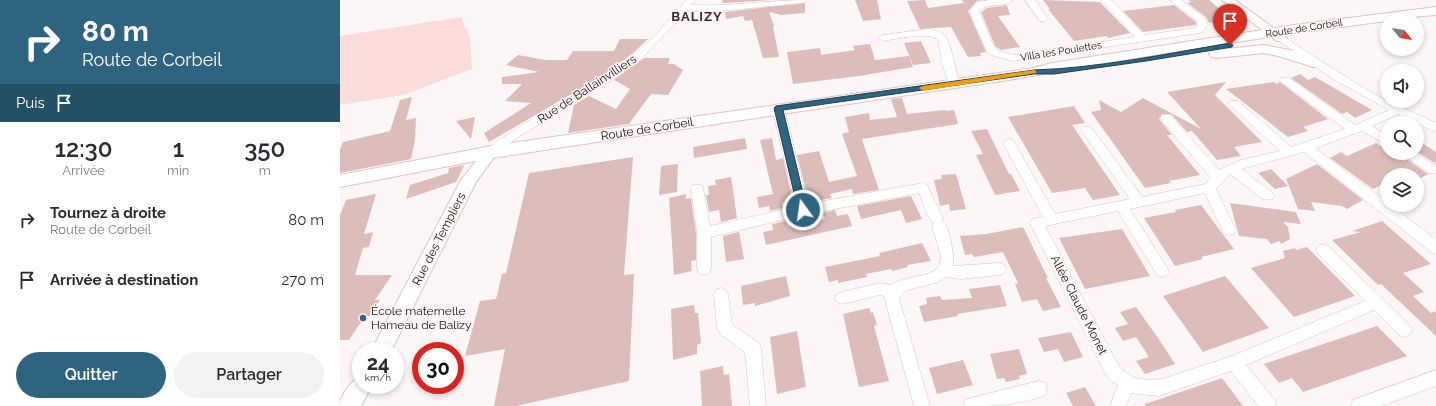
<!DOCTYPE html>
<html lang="fr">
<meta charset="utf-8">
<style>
:root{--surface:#fff;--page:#f2f2f3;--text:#2b2b33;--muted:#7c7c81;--accent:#2e647f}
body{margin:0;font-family:Raleway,sans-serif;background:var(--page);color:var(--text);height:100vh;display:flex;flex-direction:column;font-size:15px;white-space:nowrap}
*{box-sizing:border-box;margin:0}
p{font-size:13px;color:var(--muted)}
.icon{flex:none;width:22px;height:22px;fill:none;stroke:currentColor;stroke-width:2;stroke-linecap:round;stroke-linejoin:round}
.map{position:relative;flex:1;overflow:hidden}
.drawer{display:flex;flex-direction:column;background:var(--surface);width:340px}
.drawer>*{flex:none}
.guide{background:#2e647f;color:#fff;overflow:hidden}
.needle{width:26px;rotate:120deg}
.tools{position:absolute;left:1040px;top:12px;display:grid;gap:8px}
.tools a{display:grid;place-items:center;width:44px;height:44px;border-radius:50%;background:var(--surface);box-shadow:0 2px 6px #0003;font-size:20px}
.speed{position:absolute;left:12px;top:342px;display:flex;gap:8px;font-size:20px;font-weight:700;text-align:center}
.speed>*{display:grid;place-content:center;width:52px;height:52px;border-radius:50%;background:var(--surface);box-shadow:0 2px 6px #0003;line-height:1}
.speed small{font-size:10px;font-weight:400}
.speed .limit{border:6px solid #d22;background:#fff;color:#111}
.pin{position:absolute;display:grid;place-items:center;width:34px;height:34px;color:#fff;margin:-41px -17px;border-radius:50% 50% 50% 0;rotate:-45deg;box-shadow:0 0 4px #0007}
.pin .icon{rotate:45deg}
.me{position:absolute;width:44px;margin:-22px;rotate:346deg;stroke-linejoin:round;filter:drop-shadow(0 0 3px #0008)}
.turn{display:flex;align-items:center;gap:14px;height:84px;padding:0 16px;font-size:18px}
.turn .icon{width:52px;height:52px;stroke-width:2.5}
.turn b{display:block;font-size:28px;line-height:34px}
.then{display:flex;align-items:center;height:38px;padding:0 16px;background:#0003;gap:8px;font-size:15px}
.eta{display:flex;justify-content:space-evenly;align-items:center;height:68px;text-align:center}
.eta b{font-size:24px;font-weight:600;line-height:28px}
.primary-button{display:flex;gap:8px;margin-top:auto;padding:8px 16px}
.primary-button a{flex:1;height:46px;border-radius:24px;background:var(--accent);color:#fff;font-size:16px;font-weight:600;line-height:46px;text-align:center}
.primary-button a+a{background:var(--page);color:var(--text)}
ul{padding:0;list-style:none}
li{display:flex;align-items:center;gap:12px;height:60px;padding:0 16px}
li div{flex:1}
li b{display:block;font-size:15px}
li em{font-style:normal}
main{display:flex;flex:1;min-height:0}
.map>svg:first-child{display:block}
.green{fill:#fadcda}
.building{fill:#dcbdbb}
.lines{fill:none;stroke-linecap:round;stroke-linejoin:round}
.minor-casing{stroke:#e2c3c1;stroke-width:1}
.tertiary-casing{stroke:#e2c3c1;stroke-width:2}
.secondary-casing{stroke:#e2c3c1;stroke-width:2}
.minor{fill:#fff;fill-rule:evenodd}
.tertiary{fill:#fff;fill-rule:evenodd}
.secondary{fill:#fff;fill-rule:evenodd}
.route{fill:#2e647f;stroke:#1e4153}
.slow{fill:#f59e0b}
.poi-dot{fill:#2e647f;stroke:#fdf6f6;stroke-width:1.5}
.labels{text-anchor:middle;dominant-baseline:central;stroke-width:3;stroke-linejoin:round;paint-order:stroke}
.far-street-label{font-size:10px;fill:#1c1211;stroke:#fdf6f6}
.street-label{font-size:12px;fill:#1c1211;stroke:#fdf6f6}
.poi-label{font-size:12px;fill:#1c1211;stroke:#fdf6f6;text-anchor:start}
.far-district-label{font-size:13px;font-weight:bold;letter-spacing:1px;fill:#412928;stroke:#fdf6f6}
</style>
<main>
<section class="drawer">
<div class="guide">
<div class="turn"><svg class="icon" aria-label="right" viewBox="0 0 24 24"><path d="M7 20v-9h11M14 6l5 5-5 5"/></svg><div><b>80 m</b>Route de Corbeil</div></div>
<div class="then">Puis<svg class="icon" aria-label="arrive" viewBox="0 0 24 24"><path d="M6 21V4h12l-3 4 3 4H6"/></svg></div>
</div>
<div class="eta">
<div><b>12:30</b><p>Arrivée</p></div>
<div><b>1</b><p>min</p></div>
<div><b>350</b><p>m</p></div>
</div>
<ul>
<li><svg class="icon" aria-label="right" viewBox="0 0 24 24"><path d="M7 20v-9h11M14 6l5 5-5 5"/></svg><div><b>Tournez à droite</b><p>Route de Corbeil</p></div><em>80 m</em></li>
<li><svg class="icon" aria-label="arrive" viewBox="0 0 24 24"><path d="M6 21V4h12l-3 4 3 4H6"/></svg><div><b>Arrivée à destination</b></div><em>270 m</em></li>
</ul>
<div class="primary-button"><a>Quitter</a><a>Partager</a></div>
</section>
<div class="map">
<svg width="1096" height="406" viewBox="0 0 1096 406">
<rect width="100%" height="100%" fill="#fdf6f6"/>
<path class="green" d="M121,17L130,38L132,69L63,95L0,105V36Z"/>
<path class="building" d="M382,0H432L383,3Z
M515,0H537L541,19L523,21Z
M585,0L588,8L624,3L622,0H641L637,1L628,11L646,52L640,53L641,56L628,57L611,27L580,29L567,1Z
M703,0L760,2L790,33L768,38L767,36L734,41L708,9H710Z
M849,0H869L892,20L869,23L866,17L847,3L851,2Z
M465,3V13L441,15L429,12L434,26L433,27L439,57L423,58L412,20L405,21L403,16L386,19L385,12Z
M667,5L670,15L658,16L680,47L661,50L655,46L641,12L647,8Z
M834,5L856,22V25L803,32L783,11Z
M280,39H308L292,54L257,79L149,142L144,133L191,103L165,101L182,84H162V77L199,72L166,65L178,55L206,60H227L233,51H274Z
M581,41L591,63L573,65L564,43Z
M530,44L535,60L569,56L573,67L519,76L453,84L447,52L480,48L481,55L515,50L513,46Z
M304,58H330L328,64H334L343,70L328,95L311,94L289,124L228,133L234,105L249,96L276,109L290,89L274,80Z
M960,74L968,80L975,77L1032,110L1015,118L1007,112L1002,114L951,78Z
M886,82L875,95L922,142L894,147L901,156L877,160L852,131L847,132L831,114H822L819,119L832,135H827L860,175L829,181L831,183L805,188L751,112L761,110L759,100L781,112L803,98L861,129L827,92Z
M934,82L936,84L940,82L988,119L963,127L968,131L948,137L886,89Z
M72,97L66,120L76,118L75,140L71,159L0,173V150L3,142L50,131L60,100Z
M562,98L567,114L605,110L606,111L614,110L618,124L522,139L539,190L513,194L512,189L490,194L492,198L479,200L478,196L468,198L457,155L479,151L489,182L517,176L502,134L509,132L505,117L529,113L530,120L557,117L551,99Z
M734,106L745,123L732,125L780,195L753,200L745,188L712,193L668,117Z
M135,117L131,139L116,121Z
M647,129L669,174H671L680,191L655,195L636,155L643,154L631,131Z
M405,138L407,149L354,158L353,147Z
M432,138L436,160L443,158L453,201L442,203L443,208L430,211L429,206L419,208L417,197L433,194L420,140Z
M1077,140L1096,152V164L1077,152Z
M1036,143L1047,150V153H1052L1064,161L1066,159L1088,174L1077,180V175H1047V182L1033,189L990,158L1001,152L1007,156Z
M293,157L284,275L294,274L289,381L176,406H154L165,349L125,356L140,301L156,299L162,274L166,273L189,173Z
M338,164L337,192L319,195L321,166Z
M977,164L1023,200L1007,209L1002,206L971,202L975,211L958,209L946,179Z
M123,165L124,166L116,182L66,199L70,185L108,173L109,168Z
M931,169L948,186L935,189L918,173Z
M616,174L626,209L610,211L609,204L600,206L594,180L602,179L601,175Z
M391,177L397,218L381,222L379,210L369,212L366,195H369L368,186L376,185L375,180Z
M36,194L24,234L33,232L29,247L23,248L15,275H52L35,300H40L30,316H25L9,340H0V215L6,200Z
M346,194V199L351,198L356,233V260L351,261L352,271L334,275L329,198Z
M571,196L582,219L566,223L561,210L521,219L517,206Z
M890,203L956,212L961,224L943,222L948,227L950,239L941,244L940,241L931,244L927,239L899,236Z
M861,205L894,249L861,257L863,259L835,266L804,218L836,212L835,210Z
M495,210L497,216L508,214L512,226L426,245L423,232L433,230L432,224L446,221L448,226L458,225L485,219L483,213Z
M1042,221L1091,264L1063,273L1084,292L1073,296L1091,313L1096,311V336L1041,284L1038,285L992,240L1021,232L1012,231Z
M683,227L708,278H706L721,307L703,311L697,299L682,302L675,284L678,283L663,252L634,257L632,254L625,255L620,236L646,234Z
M782,229L810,276L745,289L719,238Z
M399,232L404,259L386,262L383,236Z
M582,243L591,261L567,265L568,267L552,271L551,269L526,274L527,277L498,283V280L489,282L485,267L540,256L539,253Z
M967,247L1015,296L954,317L911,268L945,258L943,251L955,248L956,250Z
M446,276L450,296L415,306V303L403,305L401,286Z
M885,276L929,328L863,352L823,296Z
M660,285L667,306L617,314L618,316L584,322L579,306L587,304L586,298L600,296L602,300L632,298L629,289Z
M354,305L355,313H358L361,343L357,345V354L333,360L331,309Z
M796,307L816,335L835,364L805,374L796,361L809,357L796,337L783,341L775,328L788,324L780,312Z
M529,308L531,313L533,312L537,325L534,326L549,381L519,387L503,314Z
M1037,326L1067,356L963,392L952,378L939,383L924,364Z
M457,331L466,387L437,394L430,337Z
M731,332L743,357L724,362L718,349L704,352L698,338Z
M679,349L687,374L679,376L680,379L666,382L664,378L657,379L650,354Z
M623,360L633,385L597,394L589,368Z
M383,366L384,375L389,374L392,406H362L360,371Z
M882,378L903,406H805V404Z
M745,387L756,406H733L726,393Z"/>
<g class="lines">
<g class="minor-casing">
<path id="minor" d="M346,0H356L351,5C390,7 428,0 467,0L462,3L369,12L347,11L301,59L275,78L178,137L155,155H147L145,152L147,149C193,114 249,92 293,55C313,39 330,20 346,0Z
M650,0H673C664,8 648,2 639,11L654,47L659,51L673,55L795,37L761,0H771L804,35L856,28L858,25L857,21L830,0H841L865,18L868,25L862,32L859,33L673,61L651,55L646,50L629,11L638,2Z
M685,0H695L708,19L706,21H700Z
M588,29C593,30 599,31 603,34C612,40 615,73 620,84L619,86H611C603,73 601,55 598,40C589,31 556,39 543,41L538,38L543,35Z
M941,35L1020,86L1047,101L1096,123V132L1058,114L1032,126L1047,136V145L1022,131L975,148L1047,202V205H1051L1096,240V254L1091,252L964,152L901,169L933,193L934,196L933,199H923L890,174L876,189L896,230L894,234L889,235L884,234L865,193L790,209L829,271L827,275L822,277L817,275L778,211L705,226L777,363L783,371L797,379L819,380L892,356L1025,301L978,254L976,250L978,246L983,244L988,246L1069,325L1072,330L1069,335L1064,337L1059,335L1034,310L906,365L935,400L937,406H918L891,371L819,396L791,393L786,406H770L778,385L771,381L765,373L690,223L692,219L703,217L663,143L669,139L673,140L715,214L790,199L743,133L741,130L743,127H751L802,197L865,184L871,178L822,121L820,118L822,115H830L879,170L901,160L940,151L890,105L888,103L890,101H898L951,147L1005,129L941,82L940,80L941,78H949L1015,125L1049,110L993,79L938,40L936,38L938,36Z
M438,104L444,108L468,204L583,183L587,185L603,218L602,220C609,224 615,257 613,266L659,263L664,265L666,269L664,273L659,275L620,279L607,277L595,283L567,290L559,298L590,406H574L544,296L540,295L502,304L497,302L495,298L497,294L502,292L540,283L551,285C565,276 584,278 595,270C610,260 590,235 593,222L589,218L579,193L463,215L371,237V269L369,273L364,275L359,273L357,269V233L351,188L353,185H361L363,188L370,226L456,207L432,108Z
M1060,153H1075L1096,166V173H1089Z
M381,288L386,290L388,294L392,325L419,343L421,348L426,406H410L405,352L380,334L377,329L374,294L376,290Z
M1096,370V386L1041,406H1011L1013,400Z
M699,381L705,383L707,389L705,395C677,406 652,406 623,406L625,400L631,398Z"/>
</g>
<g class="tertiary-casing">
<path id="tertiary" d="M882,0H895L947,38L945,41H937Z
M151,147L156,148L158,152L136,182L51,351H31L121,180L146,148Z
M21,376V385H32L21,406H0C0,396 12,379 21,376Z"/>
</g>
<g class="secondary-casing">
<path id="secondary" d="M1096,7V15L1047,19V21L954,33L713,71L694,76L151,158L0,187V175L151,146L693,68L712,63L954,25Z
M924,45L950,50L978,60L980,63L978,66L973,67L942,57L924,53L876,58L871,57L869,54L871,51L876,50Z"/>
</g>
<use href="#minor" class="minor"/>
<use href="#tertiary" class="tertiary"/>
<use href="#secondary" class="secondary"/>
</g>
<path class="route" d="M890,43L893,45L892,47L806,61L714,74H694L443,110L467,210L463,213L458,210L434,108L436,106L694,70C759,68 825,54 890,43Z"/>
<path class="slow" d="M694,70L697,72L696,73L583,91L579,88L583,86Z"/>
<circle class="poi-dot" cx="23" cy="318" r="4"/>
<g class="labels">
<g class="far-street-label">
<text transform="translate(964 28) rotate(-9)">Route de Corbeil</text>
<text transform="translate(721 51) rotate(-9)">Villa les Poulettes</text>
</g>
<g class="street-label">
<text transform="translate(247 89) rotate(-33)">Rue de Ballainvilliers</text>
<text transform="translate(307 129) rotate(-9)">Route de Corbeil</text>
<text transform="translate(99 239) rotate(-63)">Rue des Templiers</text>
<text transform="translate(739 305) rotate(63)">Allée Claude Monet</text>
</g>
<g class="poi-label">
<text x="31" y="311">École maternelle<tspan x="31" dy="14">Hameau de Balizy</tspan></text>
</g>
<g class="far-district-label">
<text x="357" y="16">BALIZY</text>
</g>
</g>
</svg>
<div class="tools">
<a><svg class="needle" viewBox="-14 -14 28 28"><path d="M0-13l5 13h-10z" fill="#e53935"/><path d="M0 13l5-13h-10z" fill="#7c7c81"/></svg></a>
<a><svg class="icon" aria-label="sound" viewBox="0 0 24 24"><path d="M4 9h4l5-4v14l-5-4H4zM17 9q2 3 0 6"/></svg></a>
<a><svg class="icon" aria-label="search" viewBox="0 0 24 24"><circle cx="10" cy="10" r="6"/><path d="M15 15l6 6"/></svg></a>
<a><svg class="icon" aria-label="layers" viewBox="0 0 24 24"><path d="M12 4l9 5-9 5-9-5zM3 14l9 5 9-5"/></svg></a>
</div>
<div class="speed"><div>24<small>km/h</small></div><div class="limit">30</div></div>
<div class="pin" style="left:890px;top:45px;background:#d93025"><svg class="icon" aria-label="arrive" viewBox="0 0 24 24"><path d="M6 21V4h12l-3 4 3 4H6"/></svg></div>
<svg class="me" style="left:463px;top:210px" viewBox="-20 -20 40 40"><circle r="17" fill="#2e647f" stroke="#fff" stroke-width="3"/><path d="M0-11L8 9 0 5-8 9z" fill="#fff"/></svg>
</div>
</main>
